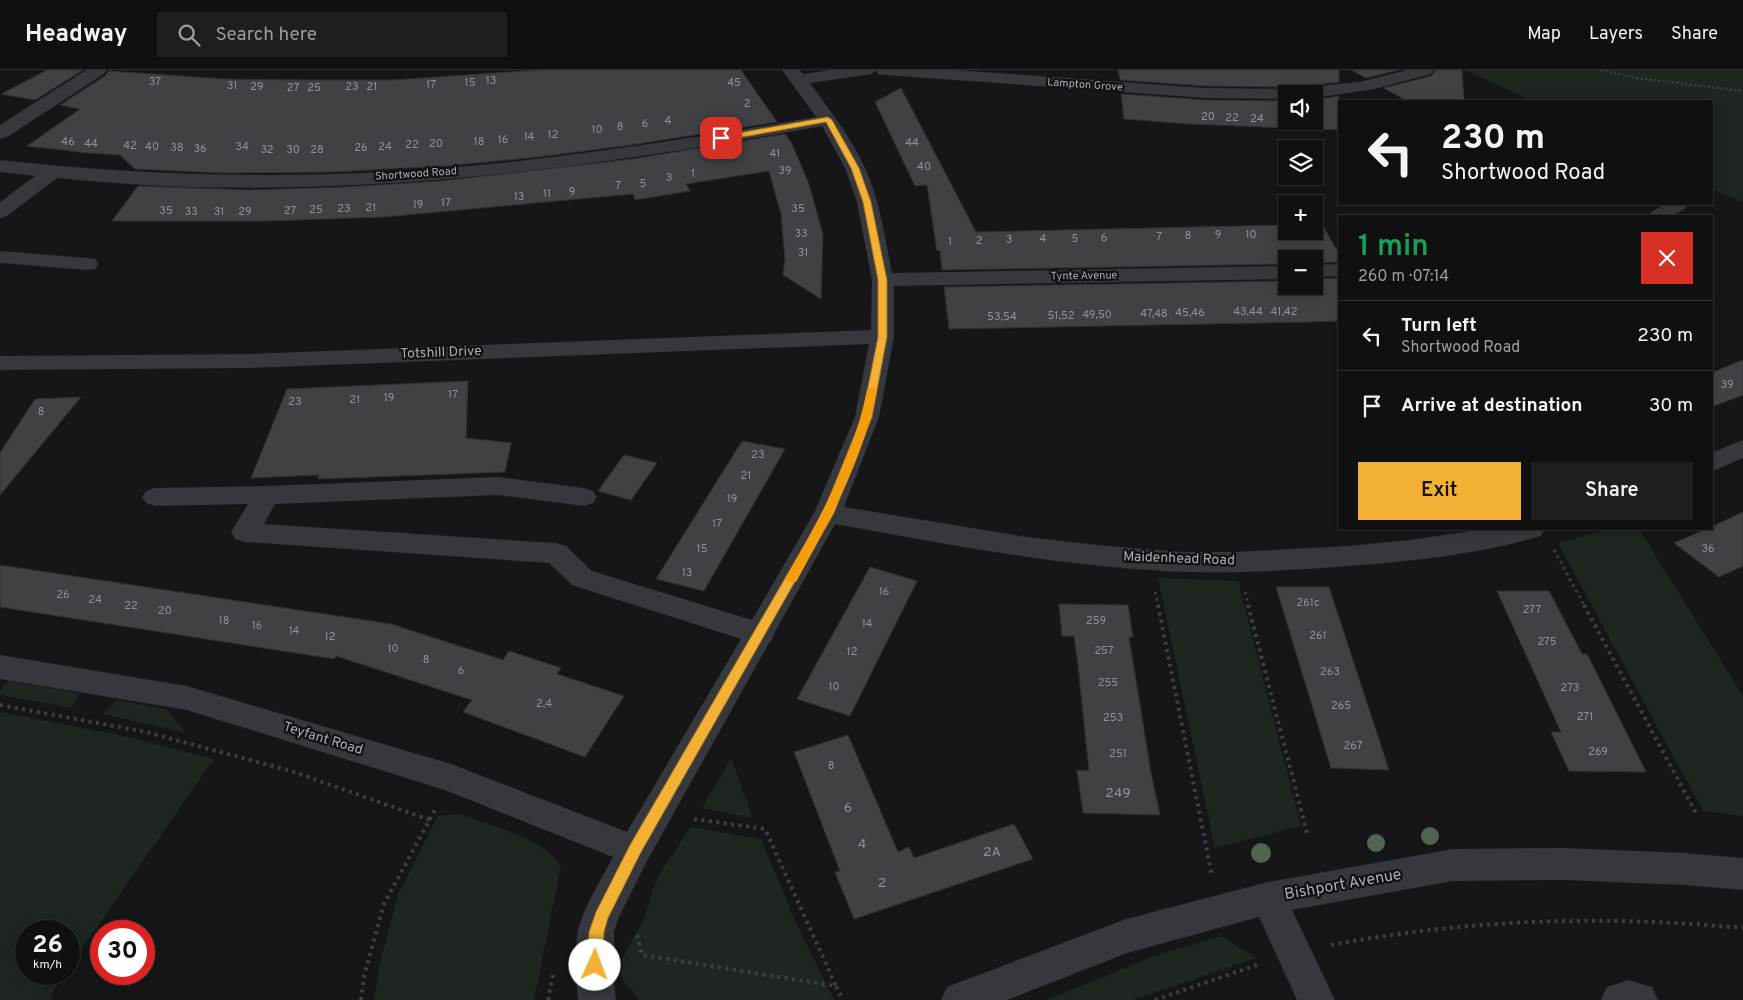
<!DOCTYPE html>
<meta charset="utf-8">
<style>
:root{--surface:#101012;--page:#1e1e20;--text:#f1f3f6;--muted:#9c9d9f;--line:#303032;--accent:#f2b134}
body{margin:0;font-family:Overpass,sans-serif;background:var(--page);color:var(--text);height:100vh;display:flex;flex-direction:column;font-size:19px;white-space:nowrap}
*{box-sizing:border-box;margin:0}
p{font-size:16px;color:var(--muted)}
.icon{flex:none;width:28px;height:28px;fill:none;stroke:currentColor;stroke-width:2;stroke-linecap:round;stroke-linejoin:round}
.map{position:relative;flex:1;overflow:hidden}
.panel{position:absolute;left:1338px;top:145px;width:375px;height:315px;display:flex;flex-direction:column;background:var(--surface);border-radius:0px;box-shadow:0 2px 8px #0003,0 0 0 1px var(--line)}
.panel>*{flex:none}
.banner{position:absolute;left:1338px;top:30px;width:375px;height:105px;border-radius:0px;box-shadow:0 2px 8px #0003,0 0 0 1px var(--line);background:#101012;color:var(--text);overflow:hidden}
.fabs{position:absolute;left:1278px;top:15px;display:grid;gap:10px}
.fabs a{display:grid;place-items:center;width:45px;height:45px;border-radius:0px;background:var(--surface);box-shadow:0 2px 8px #0003,0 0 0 1px var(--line);font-size:25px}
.speed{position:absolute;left:15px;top:850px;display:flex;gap:10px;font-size:25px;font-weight:700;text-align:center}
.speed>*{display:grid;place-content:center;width:65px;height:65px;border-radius:50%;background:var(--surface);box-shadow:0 2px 8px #0003,0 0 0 1px var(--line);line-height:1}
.speed small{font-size:12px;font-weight:400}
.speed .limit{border:8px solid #d22;background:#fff;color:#111}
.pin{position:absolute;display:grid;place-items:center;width:42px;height:42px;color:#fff;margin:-21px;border-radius:10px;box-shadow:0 2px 8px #0006}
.me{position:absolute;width:55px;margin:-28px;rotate:2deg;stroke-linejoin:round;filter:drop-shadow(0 0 4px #0008)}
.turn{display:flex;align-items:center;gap:18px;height:105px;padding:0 20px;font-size:22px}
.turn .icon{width:65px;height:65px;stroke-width:2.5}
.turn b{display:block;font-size:35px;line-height:42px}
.round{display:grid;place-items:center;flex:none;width:52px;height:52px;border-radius:0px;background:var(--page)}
.head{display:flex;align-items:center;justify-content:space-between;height:85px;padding:0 20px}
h1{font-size:30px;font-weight:600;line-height:38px;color:#1e9e55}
.cta{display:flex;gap:10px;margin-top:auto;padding:10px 20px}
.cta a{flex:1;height:58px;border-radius:0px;background:var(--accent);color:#111;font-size:20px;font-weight:600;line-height:58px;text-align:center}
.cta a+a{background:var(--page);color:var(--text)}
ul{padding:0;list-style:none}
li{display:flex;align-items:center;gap:15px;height:70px;padding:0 20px;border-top:1px solid var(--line)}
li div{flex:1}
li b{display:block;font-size:19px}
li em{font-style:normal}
header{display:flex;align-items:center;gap:30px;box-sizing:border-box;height:70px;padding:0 25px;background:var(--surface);border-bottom:1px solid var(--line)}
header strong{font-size:24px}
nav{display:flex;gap:28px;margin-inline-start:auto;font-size:18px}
.search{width:350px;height:45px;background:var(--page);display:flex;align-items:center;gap:12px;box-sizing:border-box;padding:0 18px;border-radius:0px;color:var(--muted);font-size:19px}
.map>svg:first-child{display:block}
.green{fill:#1e261f}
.building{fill:#404145;stroke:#303034}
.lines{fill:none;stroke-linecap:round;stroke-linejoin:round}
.path-far2{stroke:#3d3f44;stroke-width:2.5;stroke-dasharray:2 2.5;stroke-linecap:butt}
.path-far1{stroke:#3d3f44;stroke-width:3;stroke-dasharray:2.5 4;stroke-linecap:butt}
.path{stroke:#3d3f44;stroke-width:4;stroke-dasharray:3 4.5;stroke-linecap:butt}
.minor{fill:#37383d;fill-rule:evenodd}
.tree{fill:#506452}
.route{fill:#f2b134;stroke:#9d7322}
.slow{fill:#f59e0b}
.labels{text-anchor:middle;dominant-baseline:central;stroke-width:4.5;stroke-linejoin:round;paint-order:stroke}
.number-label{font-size:11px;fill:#8e929b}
.far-street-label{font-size:11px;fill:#a8adb8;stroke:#111113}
.street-label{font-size:14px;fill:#a8adb8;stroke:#111113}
.near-number-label{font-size:14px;fill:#8e929b}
.near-street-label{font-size:16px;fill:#a8adb8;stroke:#111113}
</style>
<header>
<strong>Headway</strong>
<div class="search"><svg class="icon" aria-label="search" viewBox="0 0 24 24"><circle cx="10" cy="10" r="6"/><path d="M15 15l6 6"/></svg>Search here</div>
<nav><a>Map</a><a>Layers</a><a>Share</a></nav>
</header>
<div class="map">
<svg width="1743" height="930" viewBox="0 0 1743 930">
<rect width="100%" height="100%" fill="#161618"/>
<path class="green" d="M1465,0H1743V132L1711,119V31H1532Z
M1607,459H1639L1743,626V746L1703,741L1558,473Z
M1158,508L1238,511L1301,756L1215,778Z
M8,611L79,623L72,638L0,625V621Z
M117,630L166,639L186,663L103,644Z
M0,642L120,665L214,689L69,897V861H26V904H64L56,915L50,930H0Z
M731,688L753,748L702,738Z
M459,744C492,756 542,767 561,796L534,930H374L379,896L399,822L438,746Z
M691,757L761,769L794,848L834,930H640L624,912L618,896L643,851L657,808Z
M1217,867H1223L1256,888L1133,930H1047L1154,886Z"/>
<path class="building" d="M47,0H83L35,30L1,24Z
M539,0H741L777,52L631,75L538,87L445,96L333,102L222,103L135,99L120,85L88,83L27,76L80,39L60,35L105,6L109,1L225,9L308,10H392Z
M1118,0H1339V12L1288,17L1205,16L1120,10Z
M1351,0H1399L1366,8Z
M1436,0H1462L1464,31H1407L1384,18L1431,6Z
M901,18L976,162L1286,155V161H1314V155L1322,154L1339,184V192L1314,193V189H1286V194L942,200L940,180L937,181L927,115L915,116L875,32Z
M1121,24L1205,30L1286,31V51H1314V30L1339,26V60L1189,54L1124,49Z
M785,64L792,74L809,114L823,165L821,229L783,205L785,190L781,144L769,101L686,114L690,121L635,130L633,124L384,147L267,151H112L138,116L249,120L345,117L441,111L632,89Z
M1339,208V251L1308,252L949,259L944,217L1286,211V216H1314V209Z
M1743,290V325L1711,337V303Z
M468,311L466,368L511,373L505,402L318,409L319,405L251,408L287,319Z
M81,327L0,425V383L35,329Z
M742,371L785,379L704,521L656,509Z
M624,385L657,393L631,430L598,421Z
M1743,442V496L1719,507L1674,473L1706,459H1711V457Z
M0,495L391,554L503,590L509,581L561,598L557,604L624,626L585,687L463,642L472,630L336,586L334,589L0,537Z
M870,497L917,511L850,646L797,629Z
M1276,517H1329L1389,700L1331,698Z
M1497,521H1549L1582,584H1587L1646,702L1569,701L1551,662H1561Z
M1059,534L1128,535L1133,567H1129L1151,703L1160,745L1083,743L1077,700L1089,701L1078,595L1074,566H1062Z
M848,665L898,782L909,777L914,788L1014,754L1033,789L854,849L835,802L840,801L794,682Z"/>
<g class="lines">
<path class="path-far2" d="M1601,0L1637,8L1743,21"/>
<path class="path-far1" d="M1554,480L1585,537
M1155,522L1158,537
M1245,522L1249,537"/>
<path class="path" d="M1158,535L1212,806
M1248,535L1307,763
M1584,535L1697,745
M0,635L146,662L291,701L430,750
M694,749L765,759L836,916
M637,865L642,885L836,916L843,930
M1331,875C1471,849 1601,845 1743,858
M361,930L364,906L384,834L435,740
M548,930L553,905
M1155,930L1257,895"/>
<path class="minor" d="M86,0H107L104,4L7,67L0,69V55Z
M782,0H800L803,4L831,0H875L872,4L866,5L810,13C830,40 851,68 865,98C880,131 885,168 892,203L1286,196V209L894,216V267L879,347L844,437L1027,467L1107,476L1182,482H1235L1348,476L1410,470L1485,459H1545L1541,466C1483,483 1421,490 1362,495C1297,500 1230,505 1165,501C1054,495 944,474 835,454L775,562L771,572L769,573L647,791L618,849L614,862V912L616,930H578C576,910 574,880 578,860C585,834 601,810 613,787L445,720L187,640L0,609V585L187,616L451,694L627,762L741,569L572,515L549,493L245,472L235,469L231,462L248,434L155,436L146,433L142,427L146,421L155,418L267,416L498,407L584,418L593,421L597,427L593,433L584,436L498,425L275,434L264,454L556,473L566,476L592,501L752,550L814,443L855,347L869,274L249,298L0,300V286L249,284L871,260L872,210L857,132L845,98L822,56C570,102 313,135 57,108L7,146L0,148V132L35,106L0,102V90C148,106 296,110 445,98C570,88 693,68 816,47Z
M875,0H956L1205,18L1288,19L1359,12L1407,0H1434L1431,4L1375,19L1314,28V24H1286V29L1205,28L884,5L878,4Z
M1665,134H1689C1679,148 1663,146 1648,146L1651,142Z
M0,181L87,188L95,189L98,194L95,199L87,200L0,193Z
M1339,194V206L1314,207V195Z
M1743,370V388L1711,402V383Z
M1566,778L1684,783L1743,788V820L1684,815L1566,810L1453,811L1292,840L1335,930H1297L1259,847L1127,883L1007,930H941L947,917L1126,849L1268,812L1453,779Z
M1629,910L1652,917L1658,930H1601L1607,917Z"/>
</g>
<g class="tree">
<circle cx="1430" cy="766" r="9"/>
<circle cx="1376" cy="773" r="9"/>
<circle cx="1261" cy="783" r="10"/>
</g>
<path class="route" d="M828,47L832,50L859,98L871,132L887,210V267L872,347L834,443L640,784L608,848L604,862L603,895L601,901L595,903L590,901L587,895L589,862L596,842L630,775L823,443L862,347L878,267V210L863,132L851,98L826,52L721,71L717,68L721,66Z"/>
<path class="slow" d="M872,317L877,320C864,388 829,452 796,512H787L785,509C819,450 854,387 867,320Z"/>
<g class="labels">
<g class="number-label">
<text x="491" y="11">13</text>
<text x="155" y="12">37</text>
<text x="470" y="13">15</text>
<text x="734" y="13">45</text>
<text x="431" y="15">17</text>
<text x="232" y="16">31</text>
<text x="257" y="17">29</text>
<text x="352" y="17">23</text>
<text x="372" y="17">21</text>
<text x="293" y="18">27</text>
<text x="314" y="18">25</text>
<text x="747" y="34">2</text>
<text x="1208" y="47">20</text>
<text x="1232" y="48">22</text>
<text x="1257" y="49">24</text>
<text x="668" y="51">4</text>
<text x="645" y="54">6</text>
<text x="620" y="57">8</text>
<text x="597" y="60">10</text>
<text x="553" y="65">12</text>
<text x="529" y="67">14</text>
<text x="503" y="70">16</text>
<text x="68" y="72">46</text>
<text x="479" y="72">18</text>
<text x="912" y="73">44</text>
<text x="91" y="74">44</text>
<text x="436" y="74">20</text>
<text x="412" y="75">22</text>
<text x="130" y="76">42</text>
<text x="152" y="77">40</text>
<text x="242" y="77">34</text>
<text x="385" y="77">24</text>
<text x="177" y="78">38</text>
<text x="361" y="78">26</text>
<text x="200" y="79">36</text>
<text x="267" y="80">32</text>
<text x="293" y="80">30</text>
<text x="317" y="80">28</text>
<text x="775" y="84">41</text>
<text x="924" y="97">40</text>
<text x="785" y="101">39</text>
<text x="693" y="104">1</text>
<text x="669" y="108">3</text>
<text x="643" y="114">5</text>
<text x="618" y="116">7</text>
<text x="572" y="122">9</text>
<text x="547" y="124">11</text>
<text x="519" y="127">13</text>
<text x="446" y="133">17</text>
<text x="418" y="135">19</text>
<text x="371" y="138">21</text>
<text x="344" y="139">23</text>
<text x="798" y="139">35</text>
<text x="316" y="140">25</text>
<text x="166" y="141">35</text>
<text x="290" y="141">27</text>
<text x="191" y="142">33</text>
<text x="219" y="142">31</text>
<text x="245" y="142">29</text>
<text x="801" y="164">33</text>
<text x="1218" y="165">9</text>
<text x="1251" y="165">10</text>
<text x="1188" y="166">8</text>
<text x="1159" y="167">7</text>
<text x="1104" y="168">6</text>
<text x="1043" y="169">4</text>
<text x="1075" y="169">5</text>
<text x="1009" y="170">3</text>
<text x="979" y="171">2</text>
<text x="950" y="172">1</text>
<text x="803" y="183">31</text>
<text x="1248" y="242">43,44</text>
<text x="1284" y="242">41,42</text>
<text x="1190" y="243">45,46</text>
<text x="1154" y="244">47,48</text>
<text x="1097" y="245">49,50</text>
<text x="1061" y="246">51,52</text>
<text x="1002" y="247">53,54</text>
<text x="1727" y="315">39</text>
<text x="453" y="325">17</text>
<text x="389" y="328">19</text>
<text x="355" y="330">21</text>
<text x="295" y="332">23</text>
<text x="41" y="342">8</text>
<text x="758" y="385">23</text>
<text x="746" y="406">21</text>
<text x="732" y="429">19</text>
<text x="717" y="454">17</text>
<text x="702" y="479">15</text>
<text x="1708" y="479">36</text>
<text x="687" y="503">13</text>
<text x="884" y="522">16</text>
<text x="63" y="525">26</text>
<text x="95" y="530">24</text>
<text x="1308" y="533">261c</text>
<text x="131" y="536">22</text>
<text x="1532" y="540">277</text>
<text x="165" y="541">20</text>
<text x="224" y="551">18</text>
<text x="1096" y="551">259</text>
<text x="867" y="554">14</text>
<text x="257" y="556">16</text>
<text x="294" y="561">14</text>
<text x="1318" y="566">261</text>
<text x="330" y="567">12</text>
<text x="1547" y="572">275</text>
<text x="393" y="579">10</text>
<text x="1104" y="581">257</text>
<text x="852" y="582">12</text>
<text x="426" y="590">8</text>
<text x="461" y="601">6</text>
<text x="1330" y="602">263</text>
<text x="1108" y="613">255</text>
<text x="834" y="617">10</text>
<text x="1570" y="618">273</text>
<text x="544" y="634">2,4</text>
<text x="1341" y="636">265</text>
<text x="1585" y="647">271</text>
<text x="1113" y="648">253</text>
<text x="1353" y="676">267</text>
<text x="1598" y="682">269</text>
<text x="1118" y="684">251</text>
<text x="831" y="696">8</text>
</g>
<g class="far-street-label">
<text transform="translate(1085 15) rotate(4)">Lampton Grove</text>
<text transform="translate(416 104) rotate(-4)">Shortwood Road</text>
<text transform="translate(1084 206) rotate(-1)">Tynte Avenue</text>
</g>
<g class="street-label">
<text transform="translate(441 283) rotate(-2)">Totshill Drive</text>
<text transform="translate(1179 489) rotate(2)">Maidenhead Road</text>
<text transform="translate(323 669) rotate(17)">Teyfant Road</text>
</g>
<g class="near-number-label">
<text x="1118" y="723">249</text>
<text x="848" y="738">6</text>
<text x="862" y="774">4</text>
<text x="992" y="782">2A</text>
<text x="882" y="813">2</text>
</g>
<g class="near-street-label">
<text transform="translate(1343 815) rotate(-10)">Bishport Avenue</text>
</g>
</g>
</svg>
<div class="fabs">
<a><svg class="icon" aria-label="sound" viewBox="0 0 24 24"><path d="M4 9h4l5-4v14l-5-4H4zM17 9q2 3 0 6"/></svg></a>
<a><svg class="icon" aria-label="layers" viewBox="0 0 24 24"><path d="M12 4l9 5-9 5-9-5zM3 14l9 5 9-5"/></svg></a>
<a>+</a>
<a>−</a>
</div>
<div class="speed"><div>26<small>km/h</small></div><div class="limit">30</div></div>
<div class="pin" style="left:721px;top:68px;background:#d93025"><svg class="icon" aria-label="arrive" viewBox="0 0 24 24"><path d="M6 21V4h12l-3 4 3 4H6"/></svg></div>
<svg class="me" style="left:595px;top:895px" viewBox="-20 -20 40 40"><circle r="19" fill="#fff"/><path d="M0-13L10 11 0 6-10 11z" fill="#f2b134"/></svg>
<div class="banner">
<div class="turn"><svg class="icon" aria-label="left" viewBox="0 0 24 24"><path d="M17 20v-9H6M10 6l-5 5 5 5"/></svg><div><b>230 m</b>Shortwood Road</div></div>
</div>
<section class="panel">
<div class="head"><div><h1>1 min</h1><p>260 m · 07:14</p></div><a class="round" style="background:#d93025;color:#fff"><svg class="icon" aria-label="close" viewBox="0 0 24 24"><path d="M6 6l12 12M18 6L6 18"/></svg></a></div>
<ul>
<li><svg class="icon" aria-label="left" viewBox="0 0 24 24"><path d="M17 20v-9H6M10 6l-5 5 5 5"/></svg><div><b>Turn left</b><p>Shortwood Road</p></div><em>230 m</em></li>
<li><svg class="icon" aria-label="arrive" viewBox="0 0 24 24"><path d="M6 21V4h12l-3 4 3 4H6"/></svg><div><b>Arrive at destination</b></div><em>30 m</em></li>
</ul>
<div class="cta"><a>Exit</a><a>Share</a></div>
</section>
</div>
